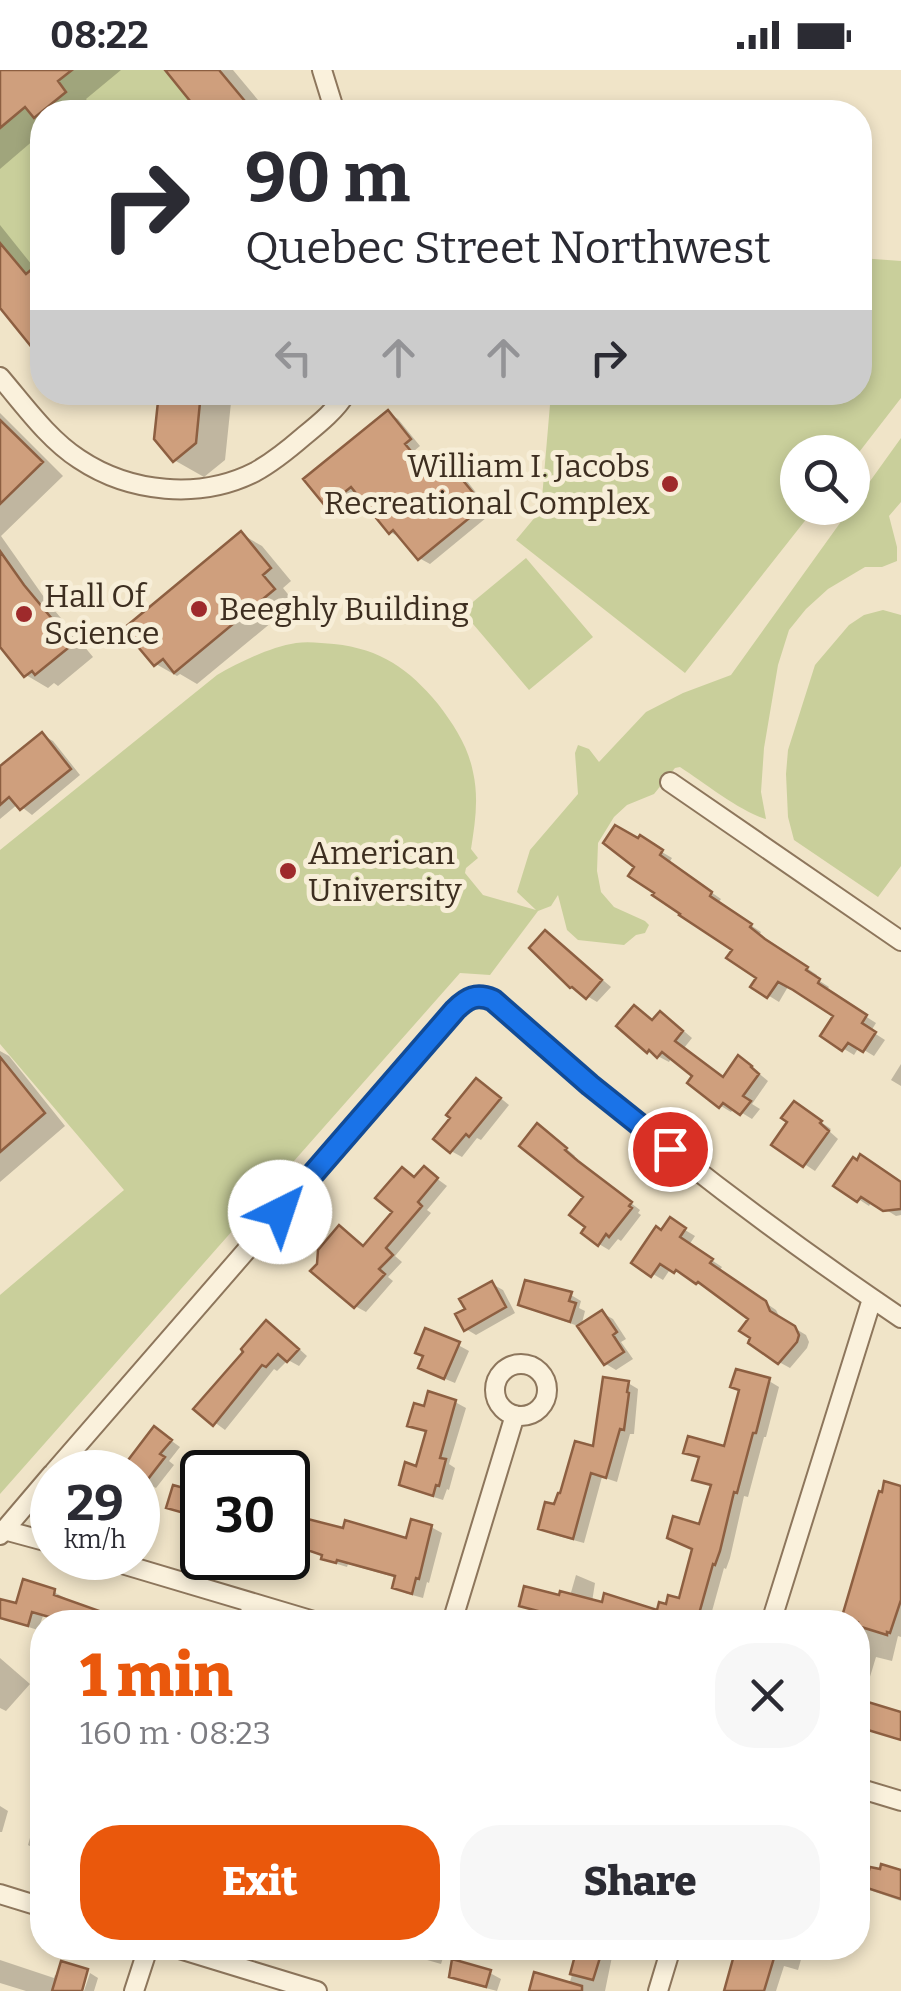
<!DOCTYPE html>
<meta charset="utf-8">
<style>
:root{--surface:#fff;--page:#f7f7f7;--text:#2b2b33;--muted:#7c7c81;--accent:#ea580c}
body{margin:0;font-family:Bitter,serif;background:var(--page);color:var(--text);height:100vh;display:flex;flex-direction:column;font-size:38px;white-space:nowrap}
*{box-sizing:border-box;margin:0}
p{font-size:32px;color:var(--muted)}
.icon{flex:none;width:55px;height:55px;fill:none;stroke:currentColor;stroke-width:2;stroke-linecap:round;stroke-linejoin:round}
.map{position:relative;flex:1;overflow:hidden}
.drawer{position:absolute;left:30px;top:1540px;width:840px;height:350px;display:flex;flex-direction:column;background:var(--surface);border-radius:40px;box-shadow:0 5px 15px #0003}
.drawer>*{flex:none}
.banner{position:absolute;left:30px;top:30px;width:842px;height:305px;border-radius:40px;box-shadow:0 5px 15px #0003;background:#fff;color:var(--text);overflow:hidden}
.buttons{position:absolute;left:780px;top:365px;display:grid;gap:20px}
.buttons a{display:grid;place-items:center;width:90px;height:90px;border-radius:50%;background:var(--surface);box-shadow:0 5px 15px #0003;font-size:50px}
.speed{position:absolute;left:30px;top:1380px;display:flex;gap:20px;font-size:50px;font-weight:700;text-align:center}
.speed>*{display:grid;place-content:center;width:130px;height:130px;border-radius:50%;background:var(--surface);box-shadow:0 5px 15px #0003;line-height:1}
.speed small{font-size:25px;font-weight:400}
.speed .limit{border:5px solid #111;border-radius:15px;background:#fff;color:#111}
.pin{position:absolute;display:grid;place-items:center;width:85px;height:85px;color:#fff;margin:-42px;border:5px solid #fff;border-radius:50%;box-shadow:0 2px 10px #0007}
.me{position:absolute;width:110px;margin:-55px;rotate:41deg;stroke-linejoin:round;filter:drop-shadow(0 0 8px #0008)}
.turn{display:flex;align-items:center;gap:35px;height:210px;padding:0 50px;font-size:45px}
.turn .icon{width:130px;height:130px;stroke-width:2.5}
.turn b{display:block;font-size:70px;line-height:85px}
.lanes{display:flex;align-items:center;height:95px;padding:0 50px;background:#0003;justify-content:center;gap:50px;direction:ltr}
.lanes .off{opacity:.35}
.round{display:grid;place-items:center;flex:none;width:105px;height:105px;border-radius:40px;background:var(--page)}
.headline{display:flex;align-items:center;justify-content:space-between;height:170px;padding:0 50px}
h1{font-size:60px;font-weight:800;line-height:75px;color:var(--accent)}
.cta{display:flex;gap:20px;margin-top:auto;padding:20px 50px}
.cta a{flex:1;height:115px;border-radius:40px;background:var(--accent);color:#fff;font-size:40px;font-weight:800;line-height:115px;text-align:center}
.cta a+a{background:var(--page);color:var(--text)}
.status{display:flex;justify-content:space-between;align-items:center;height:70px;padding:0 50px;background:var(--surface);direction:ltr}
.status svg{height:28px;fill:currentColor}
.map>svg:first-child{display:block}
.green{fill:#c9cf9b}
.shadow{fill:#0003}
.building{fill:#cf9f7d;stroke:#8d5f41;stroke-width:2.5}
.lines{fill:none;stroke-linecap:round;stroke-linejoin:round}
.street-casing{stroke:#8d765c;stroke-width:22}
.street{stroke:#faf1dc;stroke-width:18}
.route-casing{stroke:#114b97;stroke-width:25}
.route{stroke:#1a73e8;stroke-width:18}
.poi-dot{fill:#9e2a2b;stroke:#f7eed8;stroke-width:4}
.labels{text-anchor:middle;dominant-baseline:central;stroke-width:10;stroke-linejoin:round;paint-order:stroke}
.poi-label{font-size:32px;fill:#3d2e20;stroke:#f7eed8;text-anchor:start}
</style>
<div class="status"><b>08:22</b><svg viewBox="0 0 49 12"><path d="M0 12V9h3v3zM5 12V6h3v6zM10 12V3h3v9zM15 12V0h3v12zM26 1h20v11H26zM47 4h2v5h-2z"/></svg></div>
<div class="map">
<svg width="901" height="1921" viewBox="0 0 901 1921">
<rect width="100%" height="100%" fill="#f0e4c8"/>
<path class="green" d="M71,0H165L195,37L208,27L221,42H42V191L15,214L0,196L11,187L0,173V58Z
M860,188L901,191V328L853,390L852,382H798V438H815L685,603L516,470L541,440L551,323L860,322Z
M901,368V432L889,446L897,477V491L882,497H865L828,519L806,539L789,560L778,595L764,678L761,722L766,749C741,742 703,712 680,697L675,698L654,724L627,735L614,747L598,773L597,801L601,822L614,837L645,851L649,855L645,863L636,865L624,875L578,870L567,860L558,825L551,836L538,841L490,905L460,903L0,1424V1225L124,1120L0,974V780L217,605C240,592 270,577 296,573C308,571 322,573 334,574C381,579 409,599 438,634C454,655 468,676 473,702C479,729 475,753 471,779L478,788L466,798L465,803L483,825L536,840L517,822L530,780L578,724L575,683L578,675L589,679L599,692L646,642L683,623L731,605Z
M526,488L593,567L529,620L462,541Z
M883,540L901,545V796L878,827L794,770L788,747L786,704L788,680L815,595L849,555L864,545Z"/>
<path class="shadow" d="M0,0H121L86,29L94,40L91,42H42V63L0,99Z
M168,0H233L268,42H203Z
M0,155L36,200L42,194V282L36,278L0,234Z
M161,322H297L296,329L232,323L225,390L204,407L174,390Z
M0,343L63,406L1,466L46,530L93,587L58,616L54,613L48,618L26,605L0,573Z
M388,343L398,349L420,376L414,381L436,407L444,401L467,411L492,443L430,494L419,488L401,468L390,462L360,424L338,441L328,435Z
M241,464L262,476L291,511L283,518L295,533L197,614L180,604L177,606L156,594Z
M42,665L53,671L80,705L32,745L18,734L0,749V699Z
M640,769L672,788L669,793L721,829L718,833L761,862L759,865L817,905L815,908L829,917L826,921L876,953L871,961L885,970L874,986L859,977L854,985L823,966L836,946L789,915L779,932L753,916L759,907L735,879L637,796Z
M556,870L611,917L597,932L587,926Z
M635,938L654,951L660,944L671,950L692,968L684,978L724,1009L749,995L768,1011L752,1034L760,1039L752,1049L734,1038L731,1042L721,1036L696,1005L672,987L669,992L648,981Z
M0,981L9,986L65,1056L0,1112Z
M901,994V1016L891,1010Z
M487,1017L509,1035L481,1070L477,1068L462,1087L451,1081L453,1047Z
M805,1041L831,1059L829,1061L838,1069L815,1101L774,1074Z
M548,1063L575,1086L574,1087L589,1101L640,1140L638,1143L641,1145L621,1171L618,1169L609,1180L599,1174L588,1157L587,1127Z
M403,1100L416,1109L425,1100L447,1116L427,1140L431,1143L395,1186L402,1192L388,1207L393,1211L366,1242L355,1236L365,1178L395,1142Z
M901,1114V1145L896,1146L872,1131L869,1136L837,1115Z
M670,1151L695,1166L689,1175L722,1197L719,1201L776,1240L781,1250L806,1265L809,1272L807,1278L790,1298L779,1292L751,1249L709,1217L671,1198L663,1210L653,1204L662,1163Z
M492,1214L503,1220L515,1243L476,1265L466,1259L468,1240Z
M571,1225L581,1231L579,1238L585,1241L581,1257L532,1240L521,1234Z
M602,1243L613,1249L626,1269L621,1272L633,1289L616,1300L606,1294Z
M267,1253L277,1259L307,1286L299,1296L288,1290L277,1301L274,1299L225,1360L197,1339Z
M458,1275L469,1281L455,1313L431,1303L425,1286Z
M769,1311L779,1317L766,1367H764L748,1427L744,1426L730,1488L726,1499L724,1498L709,1552H568L563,1549L532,1540L522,1534L570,1526L576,1505L595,1513L592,1532L659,1543L681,1531L713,1417L695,1408L701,1389L686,1382L725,1379Z
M628,1313L638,1319L634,1364H630L617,1412L602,1407L584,1473L551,1464L541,1458L595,1379Z
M455,1332L466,1338L449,1394L455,1398L449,1420L447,1419L443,1430L412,1420L402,1413L418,1399L428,1363L410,1355L426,1340Z
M155,1359L180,1377L169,1391L174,1395L156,1418L152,1416L138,1433V1402H122Z
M901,1419V1567L898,1566L892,1591L876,1587L862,1633L901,1645V1670L858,1657V1552H843L880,1424Z
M288,1446L344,1461L407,1471L431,1457L442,1463L429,1513L427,1512L423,1528L405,1523L395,1517L397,1508L348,1494L347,1497L334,1493L324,1486L288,1475Z
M54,1522L65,1528L64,1531L123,1552H65L43,1546L38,1560L9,1551L0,1546V1541Z
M0,1588L30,1614L6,1641L0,1638Z
M0,1736L8,1741L2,1762H0Z
M33,1757L42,1760V1783L28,1775Z
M858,1800L871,1804L901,1803V1831L858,1816Z
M386,1878H446L441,1894Z
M580,1878H606L613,1882L605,1921H531L569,1915Z
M738,1878H793L792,1880L802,1886L798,1900L784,1896L776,1921H726Z
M0,1890L54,1908L55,1905L59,1907L79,1921H26L0,1913Z
M90,1903L98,1908L94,1921H84Z
M490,1903L501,1909L497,1921L463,1912L452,1905Z"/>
<path class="building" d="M0,0H72L58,11L66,22L34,48L25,37L0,58Z
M165,0H219L254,42H199Z
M0,173L26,204L42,191V290L0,238Z
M159,322H201L196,373L173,392L154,369Z
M388,340L411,369L405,374L433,407L444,398L451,406L456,402L484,436L418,490L393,460L389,464L351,417L326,437L303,409Z
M0,350L43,392L0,434Z
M241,461L271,498L263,505L275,519L174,603L163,589L154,596L123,559Z
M0,481L24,515L73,574L35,605L32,601L24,607L0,577Z
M42,662L71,699L20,740L9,727L0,735V696Z
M615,755L638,768L640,765L663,780L660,785L712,822L710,826L752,854L750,857L765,869L808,897L806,900L820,909L818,913L867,945L862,953L876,962L863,982L848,973L842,981L820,966L833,946L793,920L778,912L767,928L750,917L756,908L726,888L732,880L679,845L680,844L652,825L654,823L628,806L634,797L603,773Z
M545,860L602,910L586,929L572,917L570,918L529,878Z
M634,935L652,950L660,941L683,961L675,971L723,1007L738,985L752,996L751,997L759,1004L743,1026L751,1031L740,1045L723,1033L719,1038L687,1013L692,1006L662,982L657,988L649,980L647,983L616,956Z
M0,987L45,1043L0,1082Z
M476,1008L501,1028L469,1067L466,1064L450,1083L433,1069L450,1048L446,1045Z
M794,1031L822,1051L820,1053L829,1061L803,1097L771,1075L787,1052L781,1048Z
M537,1053L567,1078L565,1080L578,1091L632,1132L629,1136L632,1138L609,1167L606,1164L598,1176L581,1163L585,1157L569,1145L583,1127L519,1076Z
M860,1084L901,1112V1139L883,1141L861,1127L857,1132L833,1116L853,1087L857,1090Z
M424,1096L438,1108L418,1132L422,1136L386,1178L393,1185L379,1199L385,1204L354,1238L310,1201L317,1194L318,1180L339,1155L363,1176L392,1142L375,1128L402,1097L414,1107Z
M670,1147L686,1158L680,1167L713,1189L710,1193L766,1231L770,1241L795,1256L799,1265L797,1272L778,1294L748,1273L750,1268L739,1261L748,1249L698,1212L696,1214L676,1200L674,1203L660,1194L651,1207L631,1193L656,1156L661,1160Z
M525,1210L572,1222L569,1231L576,1233L570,1252L518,1235Z
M492,1211L506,1237L464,1261L455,1244L465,1239L459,1229Z
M602,1240L617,1262L613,1265L624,1282L604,1295L577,1256Z
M266,1250L299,1279L287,1292L278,1284L266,1297L262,1295L213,1356L193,1339L243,1282L241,1279Z
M425,1258L460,1272L444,1309L418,1298L423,1286L415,1283Z
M736,1299L770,1308L756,1363H753L737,1423L734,1422L720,1481L715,1495L713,1494L699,1544L711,1548L710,1552H559L561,1547L519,1536L524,1516L559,1525L560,1521L602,1532L604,1523L657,1540L659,1532L666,1534L668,1525L679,1528L692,1479L667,1468L673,1446L699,1454L711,1415L692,1410L699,1387L683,1383L688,1366L724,1376L739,1320L730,1317Z
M603,1307L629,1311L627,1322L629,1323L624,1360L620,1359L606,1408L591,1403L573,1469L538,1459L545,1432L554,1434L558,1423H560L575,1371L593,1376Z
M428,1321L456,1330L440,1388L446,1389L439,1416L436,1415L433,1426L399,1415L405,1392L416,1396L426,1361L407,1356L414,1333L424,1336Z
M154,1356L172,1370L160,1384L165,1387L138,1422V1402H119Z
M884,1411L901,1416V1530L890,1563L887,1562V1565L858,1556V1552L841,1550L879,1421L882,1422Z
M173,1415L202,1423V1448L166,1438Z
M288,1444L343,1458L345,1450L406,1468L411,1449L432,1455L419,1509L416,1508L412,1524L392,1518L395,1506L337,1490L336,1493L321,1489L322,1485L307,1480L308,1475L288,1470Z
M23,1509L55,1519L54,1525L119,1548L118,1552H67L32,1542L28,1556L0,1548V1529L16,1533Z
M858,1629L901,1642V1670L858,1657Z
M881,1794L901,1800V1829L864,1817L870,1797L880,1799Z
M577,1878H603L593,1910L570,1904Z
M736,1878H777L764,1921H724Z
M452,1889L491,1900L486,1917L449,1907Z
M61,1891L88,1899L82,1921H52Z
M534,1902L582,1916V1921H529Z"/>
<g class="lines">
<g class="street-casing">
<path id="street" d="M322,0L335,42
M0,307C24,335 48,369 79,389C130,423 200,430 255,402C273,392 289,379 304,366C320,353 336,340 347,322
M670,712L901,871
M495 1320a26 26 0 1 1 52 0a26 26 0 1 1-52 0Z
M54,1402L455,940C467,928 476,923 493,930C527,957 557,987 591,1015C690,1098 794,1176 901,1248
M4,1460L52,1473
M0,1465L52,1404
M102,1488L317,1552
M247,1552L253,1533
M452,1552L515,1345
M771,1552L872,1229
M858,1718L901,1731
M0,1824L42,1837
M176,1878L317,1921
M134,1921L148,1878
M658,1921L671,1878"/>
</g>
<use href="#street" class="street"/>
</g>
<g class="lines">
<g class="route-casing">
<path id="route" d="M280,1142L455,940C467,928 476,923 493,930L590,1015L670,1079"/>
</g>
<use href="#route" class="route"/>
</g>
<g class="poi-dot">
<circle cx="670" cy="414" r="10"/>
<circle cx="199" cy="539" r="10"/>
<circle cx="24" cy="544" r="10"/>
<circle cx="288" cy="801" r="10"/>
</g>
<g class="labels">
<g class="poi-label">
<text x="650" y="396" text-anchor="end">William I. Jacobs<tspan x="650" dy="37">Recreational Complex</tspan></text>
<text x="44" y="526">Hall Of<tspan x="44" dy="37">Science</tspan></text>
<text x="219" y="539">Beeghly Building</text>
<text x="308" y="783">American<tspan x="308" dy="37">University</tspan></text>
</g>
</g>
</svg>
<div class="buttons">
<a><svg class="icon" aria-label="search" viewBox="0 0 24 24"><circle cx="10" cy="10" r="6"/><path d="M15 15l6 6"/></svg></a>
</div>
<div class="speed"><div>29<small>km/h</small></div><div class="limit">30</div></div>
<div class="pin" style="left:670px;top:1079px;background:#d93025"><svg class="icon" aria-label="arrive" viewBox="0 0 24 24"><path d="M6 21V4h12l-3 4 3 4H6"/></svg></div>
<svg class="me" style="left:280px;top:1142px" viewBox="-20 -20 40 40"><circle r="19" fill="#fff"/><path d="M0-13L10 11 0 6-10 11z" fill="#1a73e8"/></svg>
<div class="banner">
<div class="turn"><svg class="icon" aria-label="right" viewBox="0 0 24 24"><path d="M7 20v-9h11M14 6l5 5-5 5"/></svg><div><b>90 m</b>Quebec Street Northwest</div></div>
<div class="lanes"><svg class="icon off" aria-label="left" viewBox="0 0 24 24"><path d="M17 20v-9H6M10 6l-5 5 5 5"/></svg><svg class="icon off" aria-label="ahead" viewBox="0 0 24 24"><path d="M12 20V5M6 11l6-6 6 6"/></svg><svg class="icon off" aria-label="ahead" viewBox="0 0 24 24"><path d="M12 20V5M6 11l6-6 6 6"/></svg><svg class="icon" aria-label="right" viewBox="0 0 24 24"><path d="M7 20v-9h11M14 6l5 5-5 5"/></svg></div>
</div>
<section class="drawer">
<div class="headline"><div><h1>1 min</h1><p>160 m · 08:23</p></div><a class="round"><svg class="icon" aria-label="close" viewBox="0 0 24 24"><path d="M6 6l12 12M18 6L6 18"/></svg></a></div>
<div class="cta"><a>Exit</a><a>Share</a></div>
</section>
</div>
